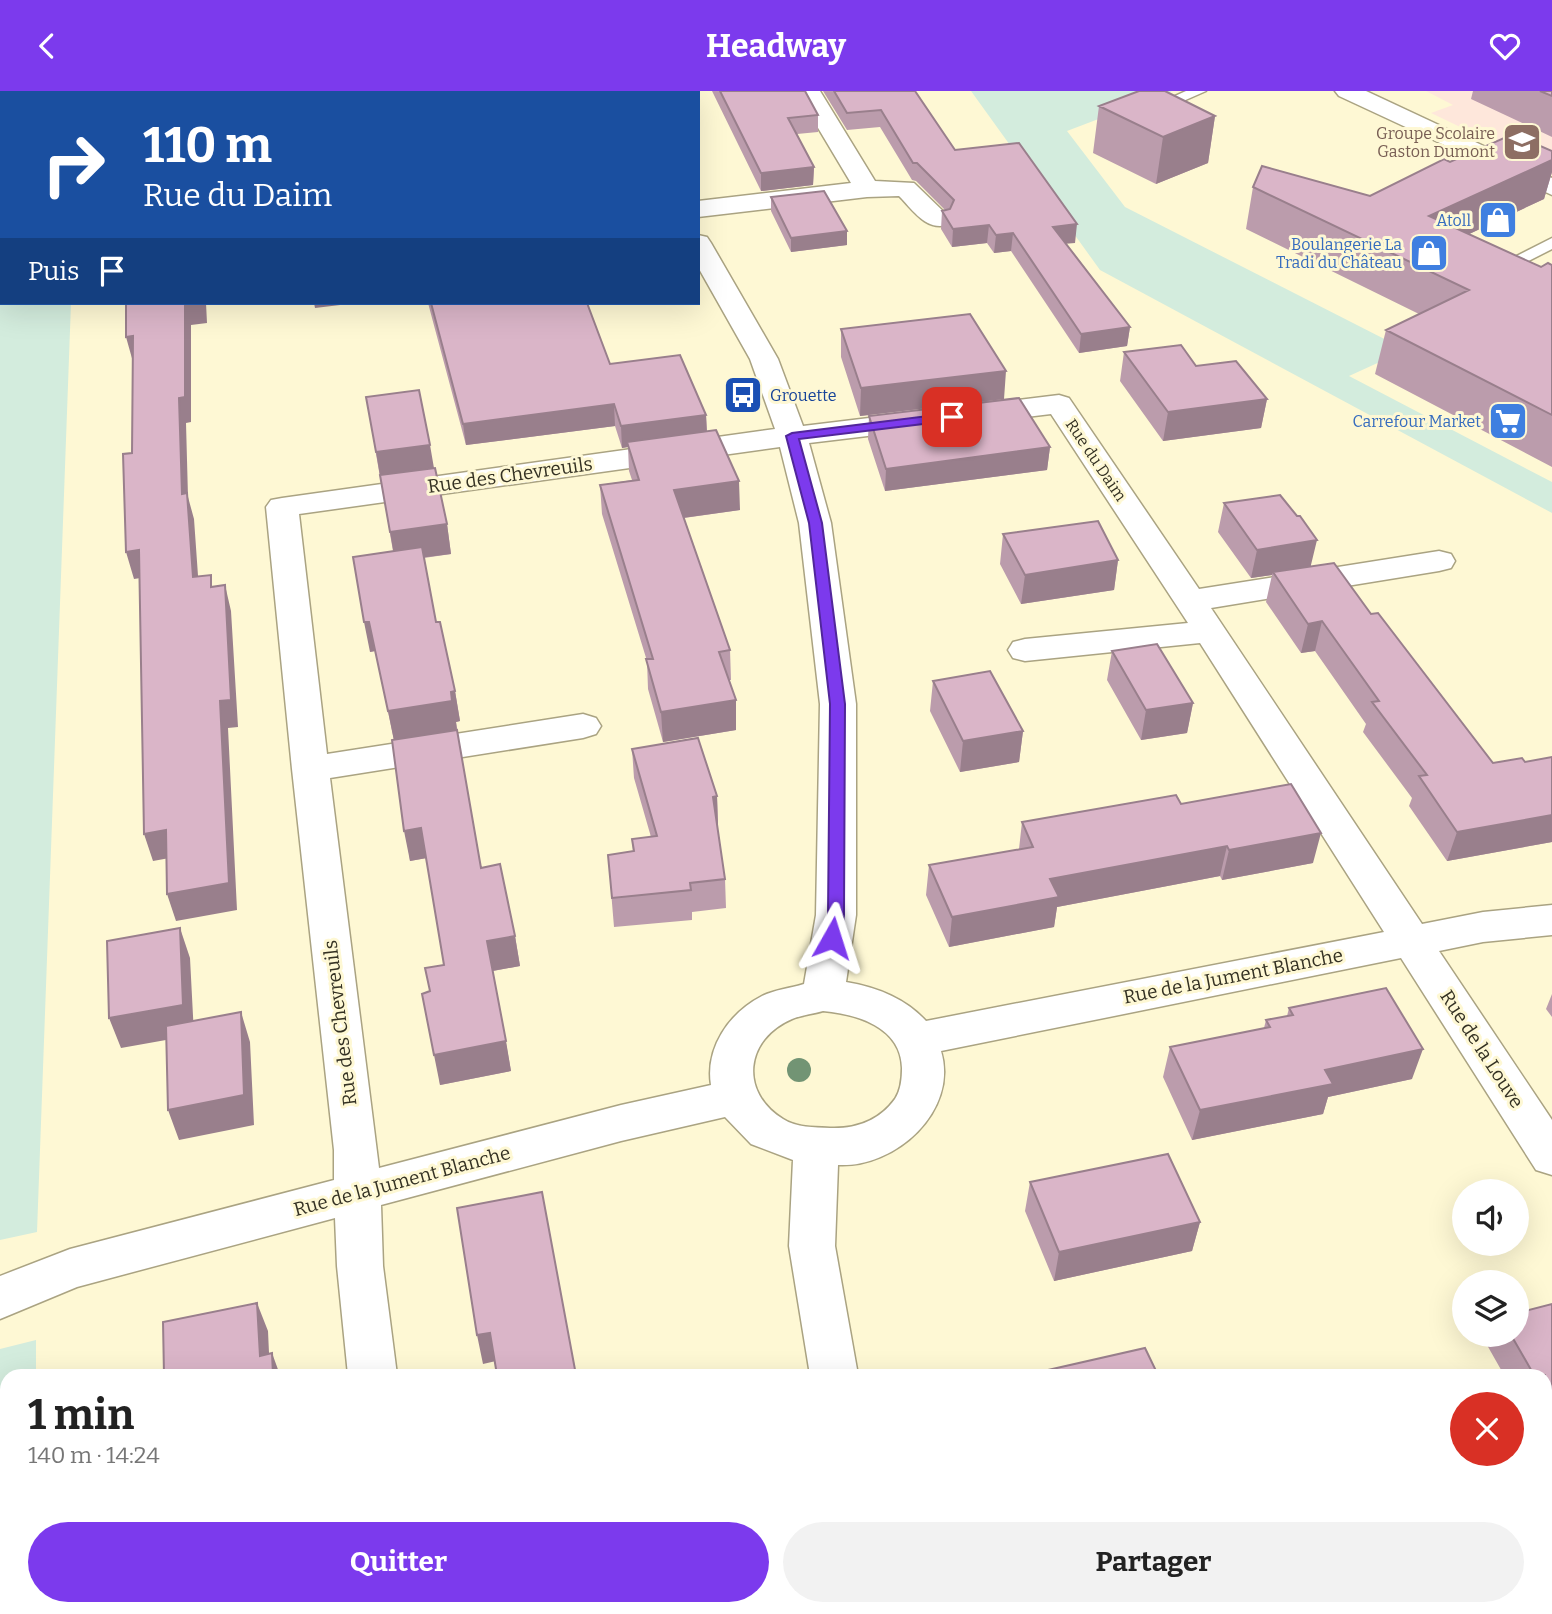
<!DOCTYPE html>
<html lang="fr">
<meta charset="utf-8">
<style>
:root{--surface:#fff;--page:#f2f2f2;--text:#222;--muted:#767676;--accent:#7c3aed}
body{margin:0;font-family:Bitter,serif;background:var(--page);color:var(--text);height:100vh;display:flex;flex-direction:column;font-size:26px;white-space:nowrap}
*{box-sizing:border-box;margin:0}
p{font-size:23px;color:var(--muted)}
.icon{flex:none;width:38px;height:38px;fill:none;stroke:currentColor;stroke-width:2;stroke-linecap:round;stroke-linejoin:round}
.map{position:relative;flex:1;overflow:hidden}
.sheet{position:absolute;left:0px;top:1278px;width:1552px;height:247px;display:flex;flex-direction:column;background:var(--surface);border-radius:21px 21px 0 0;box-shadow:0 7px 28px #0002}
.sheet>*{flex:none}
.banner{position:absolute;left:0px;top:0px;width:700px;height:214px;box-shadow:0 7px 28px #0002;background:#1a4fa0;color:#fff;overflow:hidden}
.buttons{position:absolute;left:1452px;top:1088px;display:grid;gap:14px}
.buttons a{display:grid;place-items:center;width:77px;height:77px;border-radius:50%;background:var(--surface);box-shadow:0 7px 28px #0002;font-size:35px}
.pin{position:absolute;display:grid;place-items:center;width:60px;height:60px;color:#fff;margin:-30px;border-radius:14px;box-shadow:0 4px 10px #0006}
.me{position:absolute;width:77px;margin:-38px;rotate:6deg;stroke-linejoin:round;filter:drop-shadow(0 0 5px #0008)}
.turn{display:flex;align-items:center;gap:24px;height:147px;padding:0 28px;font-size:32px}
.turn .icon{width:91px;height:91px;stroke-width:2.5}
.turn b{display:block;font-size:49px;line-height:60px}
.then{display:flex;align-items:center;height:66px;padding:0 28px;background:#0003;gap:14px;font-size:26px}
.round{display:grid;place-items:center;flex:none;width:74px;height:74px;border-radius:37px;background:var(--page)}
.head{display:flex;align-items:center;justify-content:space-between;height:119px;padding:0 28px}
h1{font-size:42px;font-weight:700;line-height:52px}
.primary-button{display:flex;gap:14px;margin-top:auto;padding:14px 28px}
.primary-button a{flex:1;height:80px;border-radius:42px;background:var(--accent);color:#fff;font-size:28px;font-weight:700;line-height:80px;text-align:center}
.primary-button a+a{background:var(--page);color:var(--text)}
header{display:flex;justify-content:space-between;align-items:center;height:91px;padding:0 28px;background:var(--accent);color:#fff;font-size:32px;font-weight:700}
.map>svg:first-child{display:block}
.education{fill:#fee7db}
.green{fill:#d3ecdd}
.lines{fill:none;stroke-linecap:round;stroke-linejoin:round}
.lane-casing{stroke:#aaa382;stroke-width:3}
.street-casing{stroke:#aaa382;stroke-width:3}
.lane{fill:#fff;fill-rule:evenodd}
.street{fill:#fff;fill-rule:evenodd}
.tree{fill:#729474}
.wall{fill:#bb9cac}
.shaded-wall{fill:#997f8c}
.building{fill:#dab5c8;stroke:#997f8c;stroke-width:2}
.route{fill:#7c3aed;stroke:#51269a;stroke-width:2}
.labels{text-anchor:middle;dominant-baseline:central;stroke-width:6;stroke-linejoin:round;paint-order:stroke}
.far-education-label{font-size:16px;fill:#785e54;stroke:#fef8d4;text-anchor:end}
.far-shop-label{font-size:16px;fill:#366cbe;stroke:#fef8d4;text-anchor:end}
.far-transit-label{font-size:16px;fill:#164399;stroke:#fef8d4;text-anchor:start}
.far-street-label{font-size:16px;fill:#343123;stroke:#fef8d4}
.street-label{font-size:19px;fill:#343123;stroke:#fef8d4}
</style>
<header><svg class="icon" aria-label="back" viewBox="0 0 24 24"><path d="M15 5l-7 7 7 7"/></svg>Headway<svg class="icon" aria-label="heart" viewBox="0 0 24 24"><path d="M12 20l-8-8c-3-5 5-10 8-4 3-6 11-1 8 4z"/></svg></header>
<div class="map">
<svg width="1552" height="1523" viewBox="0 0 1552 1523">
<rect width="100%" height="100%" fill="#fef8d4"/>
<path class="education" d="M1426,0H1552V80L1431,22L1453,14Z"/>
<path class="green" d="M0,0H78L2,2V212H71L37,1141L0,1149Z
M971,0H1172L1067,40L1125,116L1406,259L1349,285L1552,391V422L1100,179Z
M36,1249V1284H7V1517H40V1523H0V1258Z"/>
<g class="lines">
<g class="lane-casing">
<path id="lane" d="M1186,0H1206L1156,22H1146L1144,19Z
M1552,147V158L1505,182L1499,183L1491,178Z
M1318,1517H1352L1354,1523H1320Z"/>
</g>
<g class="street-casing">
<path id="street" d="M239,0H269L238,2Z
M599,0H623V2H600Z
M796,0H820L875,90L914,92L947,124L951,129L947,134C926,140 913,119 899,105L867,106L698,126V110L851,92Z
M1335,0H1366L1552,87V104L1339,5Z
M698,144L707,146L711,152L778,268L803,335L1059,304L1069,307L1199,498L1439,460L1451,463L1455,470L1451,477L1439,480L1211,517L1422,833L1483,821L1552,814V844L1483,851L1439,860L1552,1029V1084L1536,1079L1401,867L941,960C959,1020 895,1077 838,1074L835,1155L858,1284H810L789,1155L793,1069L751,1053L725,1026L621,1050L381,1114L383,1175L397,1284H348L337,1175L335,1127L77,1196L0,1228V1185L70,1158L334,1089V1059L292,678L266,416L271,409L282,407L775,338L750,268L698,176ZM1051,323L1188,532L1025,548L1013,551L1008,559L1013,567L1025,570L1200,552L1384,841L926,930C905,907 876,896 846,891L856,824V613L831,432L809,352ZM780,356L799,432L820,613L816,824L804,893C791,897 774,899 762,905C729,922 705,957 711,994L621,1014L379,1077L330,687L583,647L596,643L601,635L596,627L583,623L327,663L299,423ZM823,920C857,923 901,936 902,977C902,987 901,999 895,1008C879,1030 856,1038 830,1037C814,1036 797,1037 783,1028C739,1001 745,948 792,928C802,924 813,923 823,920Z
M1552,1467V1519L1538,1517H1545V1468Z
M374,1517H428V1523H374Z
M846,1517H900L901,1523H847Z
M1412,1517H1486L1483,1523H1410Z"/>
</g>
<use href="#lane" class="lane"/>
<use href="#street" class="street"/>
</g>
<circle class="tree" cx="799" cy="979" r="12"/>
<path class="wall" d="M712,0H805L818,24V41L797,43L814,76L813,94L761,100Z
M823,0H915L955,59L1075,152H1066L1130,236L1127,255L1079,262L1011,160L994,162L987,152L952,156L941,138L942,120L945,119L916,90L912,89L880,36L847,39Z
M1473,0H1552V46L1471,8Z
M1099,15L1215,25L1208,72L1156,93L1093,62Z
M1552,60V81L1544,108L1469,143L1541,176L1552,174V376L1375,283L1386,239L1419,223L1246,138L1253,96L1370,105L1450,71Z
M771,106L847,140V154L791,161L771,120Z
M428,212H587L610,273L706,324L707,340L740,419L684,427L730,559L731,589H729L736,639L663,651L648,598L647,570L602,423L600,394L632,389L629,380L628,356L622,357L615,335L466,354Z
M841,238L1004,308L860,325L841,266Z
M1124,261L1196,275L1267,308L1261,337L1163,350L1120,290Z
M366,306L434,377L447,433L451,463L424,467L436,531L455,600L460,630L456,631L481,777L515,845L520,875L493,880L511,980L440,994L429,900L444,874L426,767L410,770L394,649L375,560L370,561L393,460Z
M869,325L1050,356L1047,379L885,400L868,348Z
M1224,412L1297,425L1311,475L1371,523L1493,672L1525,671L1552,666V751L1447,770L1409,715L1412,707L1363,641L1366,633L1315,560L1301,562L1266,511L1272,484L1251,487L1218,441Z
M1003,443L1118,469L1114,499L1021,513L1000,473Z
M1112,560L1193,612L1187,642L1141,649L1107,589Z
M933,590L1023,640L1019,671L960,681L930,620Z
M632,658L717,705L718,735H717L725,788L726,817L692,821V829L614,836L608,764L633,761L632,748L651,746L634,687Z
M1181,713L1313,772L1222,789L1220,785L1057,816L1054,836L949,856L926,804L929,774L1019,758L1022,731Z
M1552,903V926L1546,918Z
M1289,917L1412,988L1328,1006L1323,1023L1192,1049L1163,986L1170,956L1264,937L1266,929L1287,925Z
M1030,1091L1200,1131L1192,1160L1054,1190L1025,1120Z
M1552,1213V1318L1545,1319V1284H1504L1487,1254L1491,1244H1517V1222Z
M1110,1517H1244L1245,1520L1244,1523H1112Z"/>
<path class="shaded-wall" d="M1215,25L1208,72L1156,93L1163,46Z
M1552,69V81L1544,108L1418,167L1429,125Z
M814,76L813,94L761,100V82Z
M1077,133L1075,152L1051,154L1053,136Z
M989,134L987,152L952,156L953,138Z
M847,140V154L791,161V147Z
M1013,142L1011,160L994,162L996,144Z
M185,212H206L207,232L191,234V331L186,332L188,406L194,428L200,513L193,486L182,403L179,307Z
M314,212H357L315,217Z
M1130,236L1127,255L1079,262L1081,243Z
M133,245V271L126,246Z
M1006,280L1004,308L860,325L861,297Z
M1267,308L1261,337L1163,350L1168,321Z
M614,313L615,335L466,354L463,333Z
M706,324L707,345L627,351L628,356L622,357L621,335Z
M430,354L435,383L381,391L376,361Z
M1050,356L1047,379L885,400L886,378Z
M739,390L740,419L675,428L674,399Z
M447,433L451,463L395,470L390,441Z
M1317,449L1310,478L1273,481L1272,484L1251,487L1257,459Z
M139,459L147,486L134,488L126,461Z
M1118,469L1114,499L1021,513L1025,484Z
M225,494L231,520L238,636L228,637L237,819L176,830L167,803L220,610Z
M1322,530L1315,560L1301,562L1308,533Z
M364,531H369L375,560L370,561Z
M455,600L460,630L456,631L457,640L394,650L388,620Z
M736,609V639L663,651L661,621Z
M1193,612L1187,642L1141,649L1146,619Z
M1023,640L1019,671L960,681L963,650Z
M717,705L718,735L714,736L713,706Z
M1552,724V751L1447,770L1457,741Z
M421,737L427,767L410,770L404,740Z
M166,739L175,766L153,770L144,743Z
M1321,742L1313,772L1222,789L1229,759Z
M1227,755L1220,785L1057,816L1054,836L949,856L952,826L1050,788Z
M180,837L190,867L194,944L121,957L109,927Z
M515,845L520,875L492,880L487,850Z
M241,921L250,951L254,1034L179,1049L168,1019Z
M506,950L511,980L440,994L434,964Z
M1423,958L1412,988L1328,1006L1323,1023L1192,1049L1200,1019L1325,979Z
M1200,1131L1192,1160L1054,1190L1059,1161Z
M257,1212L268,1240L270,1284L260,1265Z
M490,1242L496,1270L483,1273L477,1244Z
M272,1262L280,1284H273Z
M1552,1294V1318L1545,1319V1296Z
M176,1517H205L208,1523H179Z
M283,1517H292V1523H283Z"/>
<path class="building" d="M129,0H185V2H129Z
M290,0H336V2H291Z
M432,0H559L560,2H432Z
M720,0H805L818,24L788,27L814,76L761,82Z
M834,0H915L955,59L1019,52L1077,133L1053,136L1130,236L1081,243L1013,142L996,144L989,134L953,138L942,120L950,118L954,109L917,72H913L881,19L847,22Z
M1139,0H1165L1215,25L1163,46L1099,15Z
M1540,0H1552V5Z
M1513,43L1552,60V69L1429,125L1541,176L1548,172L1552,174V324L1386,239L1469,199L1253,96L1262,75L1370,105L1444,68L1450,71Z
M824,100L847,140L791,147L771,106Z
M126,212H185V306L179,307L182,403L187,402L193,486L211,484V496L225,494L231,609L220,610L229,792L167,803L166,739L144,743L139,459L126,461L123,363L132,362L133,245L126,246Z
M431,212H587L610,273L680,264L706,324L621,335L614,313L463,333Z
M970,223L1006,280L861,297L841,238Z
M1181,254L1196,275L1236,270L1267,308L1168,321L1124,261Z
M419,299L430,354L376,361L366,306Z
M1019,307L1050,356L886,378L869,325Z
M716,339L739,390L674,399L730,559L719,561L736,609L661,621L646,568H653L600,394L639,389L627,351Z
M435,377L447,433L390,441L380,384Z
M1280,404L1297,425H1300L1317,449L1257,459L1224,412Z
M1098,430L1118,469L1025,484L1003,443Z
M422,456L436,531H440L455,600L451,601L452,610L388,620L369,531H364L353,466Z
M1334,472L1371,523L1378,522L1493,672L1522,667L1525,671L1552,666V724L1457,741L1419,685L1427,684L1372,611L1379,610L1322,530L1308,533L1273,481Z
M1157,553L1193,612L1146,619L1112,560Z
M990,580L1023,640L963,650L933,590Z
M457,639L481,777L500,773L515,845L487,850L506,950L434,964L422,903L430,900L425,877L444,874L421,737L404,740L392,649Z
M698,647L717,705L713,706L725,788L690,792L691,799L612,807L608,764L634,760L632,748L657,745L632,658Z
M1291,693L1321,742L1229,759L1227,755L1050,788L1059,806L952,826L929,774L1033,756L1022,731L1176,704L1181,713Z
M180,837L183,914L109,927L107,850Z
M1386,897L1423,958L1325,979L1333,993L1200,1019L1170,956L1270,936L1266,929L1293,924L1289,917Z
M241,921L244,1004L168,1019L166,935Z
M1168,1063L1200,1131L1059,1161L1030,1091Z
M542,1101L576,1284H497L490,1242L477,1244L457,1117Z
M257,1212L260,1265L272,1262L273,1284H164L163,1231Z
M1552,1213V1294L1545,1296V1284H1534L1511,1244H1517V1222Z
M1145,1257L1158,1284H1050L1048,1279Z
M201,1517H283V1523H202Z
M533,1517H639L640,1523H534Z
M1127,1517H1244L1245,1520L1234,1522V1523H1129Z"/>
<path class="route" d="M952,322L958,326L956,329L799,348L822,432L845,613L844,824L841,847L832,853L824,847L828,824L830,613L809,432L786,345L792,342Z"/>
<defs>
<g id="school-square" transform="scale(2.0125)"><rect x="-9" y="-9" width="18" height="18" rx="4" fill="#8d6e63" stroke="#fef8d4"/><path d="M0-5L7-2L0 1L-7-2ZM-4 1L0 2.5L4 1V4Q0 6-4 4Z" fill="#fff"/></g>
<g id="shop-square" transform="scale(2.0125)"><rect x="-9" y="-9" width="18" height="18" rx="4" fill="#3f7fe0" stroke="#fef8d4"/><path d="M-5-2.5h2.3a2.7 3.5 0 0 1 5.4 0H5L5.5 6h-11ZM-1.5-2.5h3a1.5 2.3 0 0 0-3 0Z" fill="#fff"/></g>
<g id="bus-square" transform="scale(2.0125)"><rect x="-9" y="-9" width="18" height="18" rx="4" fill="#1a4fb4" stroke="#fef8d4"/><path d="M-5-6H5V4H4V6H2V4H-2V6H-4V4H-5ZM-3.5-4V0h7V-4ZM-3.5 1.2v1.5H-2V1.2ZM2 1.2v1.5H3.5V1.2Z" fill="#fff"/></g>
<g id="supermarket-square" transform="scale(2.0125)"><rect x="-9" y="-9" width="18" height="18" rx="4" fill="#3f7fe0" stroke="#fef8d4"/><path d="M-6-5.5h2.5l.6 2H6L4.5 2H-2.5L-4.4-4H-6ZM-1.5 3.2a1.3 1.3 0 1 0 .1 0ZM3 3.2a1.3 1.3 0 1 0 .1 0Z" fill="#fff"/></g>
</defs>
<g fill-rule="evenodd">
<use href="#school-square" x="1522" y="51"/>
<use href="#shop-square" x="1498" y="129"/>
<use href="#shop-square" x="1429" y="162"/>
<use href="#bus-square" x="743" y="304"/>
<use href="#supermarket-square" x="1508" y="330"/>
</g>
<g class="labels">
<g class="far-education-label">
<text x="1495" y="42">Groupe Scolaire<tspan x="1495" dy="18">Gaston Dumont</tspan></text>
</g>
<g class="far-shop-label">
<text x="1471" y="129">Atoll</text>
<text x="1402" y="153">Boulangerie La<tspan x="1402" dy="18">Tradi du Château</tspan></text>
<text x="1481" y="330">Carrefour Market</text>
</g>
<g class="far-transit-label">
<text x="770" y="304">Grouette</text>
</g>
<g class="far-street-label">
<text transform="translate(1096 369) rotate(56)">Rue du Daim</text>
</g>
<g class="street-label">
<text transform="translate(510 384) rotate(-8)">Rue des Chevreuils</text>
<text transform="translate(1233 885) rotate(-11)">Rue de la Jument Blanche</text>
<text transform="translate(340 932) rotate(-97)">Rue des Chevreuils</text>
<text transform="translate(1482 958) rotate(57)">Rue de la Louve</text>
<text transform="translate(402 1090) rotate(-15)">Rue de la Jument Blanche</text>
</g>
</g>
</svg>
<div class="buttons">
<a><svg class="icon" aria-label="sound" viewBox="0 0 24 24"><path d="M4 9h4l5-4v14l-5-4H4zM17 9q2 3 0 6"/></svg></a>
<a><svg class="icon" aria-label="layers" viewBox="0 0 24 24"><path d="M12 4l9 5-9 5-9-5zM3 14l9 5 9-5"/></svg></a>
</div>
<div class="pin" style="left:952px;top:326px;background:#d93025"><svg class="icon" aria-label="arrive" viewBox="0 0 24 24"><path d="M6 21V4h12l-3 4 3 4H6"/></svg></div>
<svg class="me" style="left:832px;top:847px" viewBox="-20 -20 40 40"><path d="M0-17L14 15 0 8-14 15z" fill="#7c3aed" stroke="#fff" stroke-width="4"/></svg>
<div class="banner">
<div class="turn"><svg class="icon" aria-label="right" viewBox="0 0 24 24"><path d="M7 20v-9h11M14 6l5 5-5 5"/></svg><div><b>110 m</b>Rue du Daim</div></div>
<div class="then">Puis<svg class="icon" aria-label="arrive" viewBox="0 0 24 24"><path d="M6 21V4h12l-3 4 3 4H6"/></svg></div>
</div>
<section class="sheet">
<div class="head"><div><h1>1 min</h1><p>140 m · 14:24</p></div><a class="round" style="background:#d93025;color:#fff"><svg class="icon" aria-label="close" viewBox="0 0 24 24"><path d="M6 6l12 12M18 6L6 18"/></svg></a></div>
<div class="primary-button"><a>Quitter</a><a>Partager</a></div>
</section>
</div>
